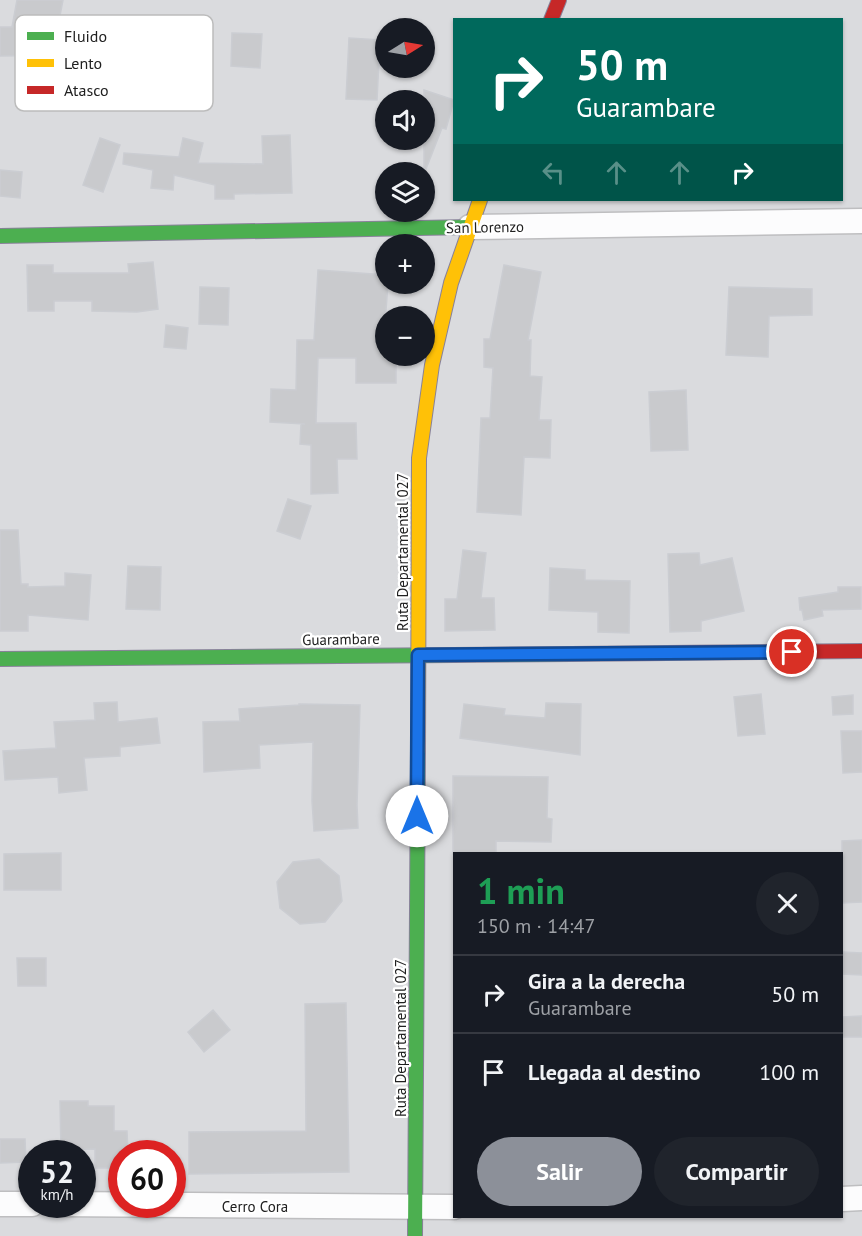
<!DOCTYPE html>
<html lang="es">
<meta charset="utf-8">
<style>
:root{--surface:#171b24;--page:#20242c;--text:#f1f3f6;--muted:#9ea1a6;--line:#363941;--accent:#8c9099}
body{margin:0;font-family:"PT Sans",sans-serif;background:var(--page);color:var(--text);height:100vh;display:flex;flex-direction:column;font-size:22px;white-space:nowrap}
*{box-sizing:border-box;margin:0}
p{font-size:20px;color:var(--muted)}
.icon{flex:none;width:33px;height:33px;fill:none;stroke:currentColor;stroke-width:2;stroke-linecap:round;stroke-linejoin:round}
.map{position:relative;flex:1;overflow:hidden}
.drawer{position:absolute;left:453px;top:852px;width:390px;height:366px;display:flex;flex-direction:column;background:var(--surface);border-radius:0px;box-shadow:0 2px 4px #0004}
.drawer>*{flex:none}
.hud{position:absolute;left:453px;top:18px;width:390px;height:183px;border-radius:0px;box-shadow:0 2px 4px #0004;background:#00695c;color:#fff;overflow:hidden}
.needle{width:39px;rotate:79deg}
.fabs{position:absolute;left:375px;top:18px;display:grid;gap:12px}
.fabs a{display:grid;place-items:center;width:60px;height:60px;border-radius:50%;background:var(--surface);box-shadow:0 2px 4px #0004;font-size:30px}
.speed{position:absolute;left:18px;top:1140px;display:flex;gap:12px;font-size:30px;font-weight:700;text-align:center}
.speed>*{display:grid;place-content:center;width:78px;height:78px;border-radius:50%;background:var(--surface);box-shadow:0 2px 4px #0004;line-height:1}
.speed small{font-size:15px;font-weight:400}
.speed .limit{border:9px solid #d22;background:#fff;color:#111}
.pin{position:absolute;display:grid;place-items:center;width:51px;height:51px;color:#fff;margin:-26px;border:3px solid #fff;border-radius:50%;box-shadow:0 2px 6px #0007}
.me{position:absolute;width:66px;margin:-33px;rotate:0deg;stroke-linejoin:round;filter:drop-shadow(0 0 4px #0008)}
.turn{display:flex;align-items:center;gap:21px;height:126px;padding:0 24px;font-size:27px}
.turn .icon{width:78px;height:78px;stroke-width:2.5}
.turn b{display:block;font-size:42px;line-height:51px}
.lanes{display:flex;align-items:center;height:57px;padding:0 24px;background:#0003;justify-content:center;gap:30px;direction:ltr}
.lanes .off{opacity:.35}
.round{display:grid;place-items:center;flex:none;width:63px;height:63px;border-radius:32px;background:var(--page)}
.headline{display:flex;align-items:center;justify-content:space-between;height:102px;padding:0 24px}
h1{font-size:36px;font-weight:700;line-height:45px;color:#1e9e55}
.primary-button{display:flex;gap:12px;margin-top:auto;padding:12px 24px}
.primary-button a{flex:1;height:69px;border-radius:36px;background:var(--accent);color:#fff;font-size:24px;font-weight:700;line-height:69px;text-align:center}
.primary-button a+a{background:var(--page);color:var(--text)}
ul{padding:0;list-style:none}
li{display:flex;align-items:center;gap:18px;height:78px;padding:0 24px;border-top:2px solid var(--line)}
li div{flex:1}
li b{display:block;font-size:22px}
li em{font-style:normal}
.map>svg:first-child{display:block}
.residential{fill:#dadbde;fill-rule:evenodd}
.building{fill:#c9cacd;stroke:#cbcdd2;stroke-width:1.5}
.lines{fill:none;stroke-linecap:round;stroke-linejoin:round}
.street-casing{stroke:#bebec0;stroke-width:27}
.fast-casing{stroke:#888299;stroke-width:16}
.slow-casing{stroke:#888299;stroke-width:16}
.jam-casing{stroke:#888299;stroke-width:16}
.street{stroke:#fcfcfd;stroke-width:24}
.fast{stroke:#4caf50;stroke-width:14}
.slow{stroke:#ffc107;stroke-width:14}
.jam{stroke:#c62828;stroke-width:14}
.route-casing{stroke:#114b97;stroke-width:15}
.route{stroke:#1a73e8;stroke-width:10}
.labels{text-anchor:middle;dominant-baseline:central;stroke-width:4.5;stroke-linejoin:round;paint-order:stroke}
.street-label{font-size:15px;fill:#202020;stroke:#fff}
.key{fill:#fff;stroke:#bcbcbc;stroke-width:1.5}
.key-label{font-size:16px;fill:#202020}
</style>
<div class="map">
<svg width="862" height="1236" viewBox="0 0 862 1236">
<rect width="100%" height="100%" fill="#e9eaef"/>
<path class="residential" d="M0,0H862V1236H0ZM454,20H842V200H454ZM386,28H424V68H386ZM386,100H424V140H386ZM386,172H424V212H386ZM386,244H424V284H386ZM386,316H424V356H386ZM454,854H842V1216H454ZM32,1154H82V1204H32ZM122,1154H172V1204H122Z"/>
<path class="building" d="M17,0H63L58,26H69V55L0,56V27H12Z
M232,33L262,34L260,68L231,66Z
M349,38L380,40L377,100L346,99Z
M424,90L454,100L446,129L442,128L426,169H424Z
M290,135L292,193L234,194V199H215V185L174,175L173,190L151,188L153,170L123,164L124,153L179,157L183,138L203,143L198,163L263,164L262,136Z
M100,138L120,145L103,192L83,185Z
M0,170L22,172L20,198L0,196Z
M153,262L158,309L137,312L92,311V301H54V311H28L27,265H53V273H129L128,264Z
M504,265L541,272L528,340H531L530,376L542,377L539,420H551L550,458L524,457L521,515L477,512L481,418H490L493,368L484,367V339H490Z
M318,270L386,275V284H388L384,336L386,356H396V383H356V358H318L316,423H356L357,459H337L338,493L311,494V445L300,444L301,424H305L270,422L271,389L296,390L297,340H314Z
M200,287L229,288L228,325L199,324Z
M729,287L812,289V315L769,316L768,357L726,355Z
M166,325L188,328L186,349L164,347Z
M686,390L688,450L651,451L649,392Z
M288,499L311,506L300,539L277,531Z
M0,530H18L21,584H28V587L65,586V573L91,575L88,620L28,615V631H0Z
M463,550L486,553L481,598H494L495,630L445,631V599H457Z
M699,553L700,565L732,558L744,611L701,621V631L670,632L668,554Z
M128,566L161,567L160,610L126,609Z
M550,568L585,570V580L630,581L629,633L598,632V612L549,610Z
M838,587H861V609L822,610L823,616L804,620L802,610H800L799,598L838,592Z
M761,694L765,734L738,736L734,697Z
M853,695V714L833,715L832,697Z
M117,702L118,722L157,718L160,743L120,747V756L84,758L87,790L59,793L58,777L5,780L3,751L56,748L54,722L95,720L94,703Z
M546,703L581,704L580,755L460,738L464,704L505,709L504,715L545,718Z
M299,704L360,705L357,805L358,828L314,831L312,801L313,742L259,745L260,768L204,772L203,722L240,721L239,709L299,705Z
M841,731H862V772L843,773Z
M453,776L548,777L547,818L552,819L551,842L496,841V854H453Z
M862,840V902L842,903V841Z
M61,853V890H4V854Z
M319,859L339,876L342,901L325,922L300,924L280,908L277,882L293,862Z
M842,952L862,953V975L842,974Z
M17,958H46V986H18Z
M346,1003L349,1172L189,1174V1132L306,1131L305,1004Z
M213,1010L230,1030L204,1052L188,1032Z
M862,1016V1037H842V1017Z
M60,1101H88V1106H114V1131H127L128,1154H122V1168H95V1149L61,1150Z
M0,1139H25L26,1162L0,1163Z"/>
<g class="lines">
<g class="street-casing">
<path id="street" d="M470,227L862,221
M842,1199L862,1198
M0,1204H32
M56,1204L454,1207"/>
</g>
<g class="fast-casing">
<path id="fast" d="M0,236L470,227
M0,659L571,654
M415,1236L418,750"/>
</g>
<g class="slow-casing">
<path id="slow" d="M418,750L419,458L432,365L451,283L480,200"/>
</g>
<g class="jam-casing">
<path id="jam" d="M551,20L559,0
M571,654L862,651"/>
</g>
<use href="#street" class="street"/>
<use href="#fast" class="fast"/>
<use href="#slow" class="slow"/>
<use href="#jam" class="jam"/>
</g>
<g class="lines">
<g class="route-casing">
<path id="route" d="M417,816L418,655L792,652"/>
</g>
<use href="#route" class="route"/>
</g>
<g class="labels">
<g class="street-label">
<text transform="translate(485 227) rotate(-1)">San Lorenzo</text>
<text transform="translate(402 552) rotate(-90)">Ruta Departamental 027</text>
<text transform="translate(341 639) rotate(-1)">Guarambare</text>
<text transform="translate(400 1038) rotate(-90)">Ruta Departamental 027</text>
<text x="255" y="1206">Cerro Cora</text>
</g>
</g>
<rect x="15" y="15" width="198" height="96" rx="9" class="key"/>
<rect x="27" y="32" width="27" height="8" fill="#4caf50"/>
<rect x="27" y="59" width="27" height="8" fill="#ffc107"/>
<rect x="27" y="86" width="27" height="8" fill="#c62828"/>
<g class="key-label">
<text x="64" y="42">Fluido</text>
<text x="64" y="69">Lento</text>
<text x="64" y="96">Atasco</text>
</g>
</svg>
<div class="fabs">
<a><svg class="needle" viewBox="-14 -14 28 28"><path d="M0-13l5 13h-10z" fill="#e53935"/><path d="M0 13l5-13h-10z" fill="#9ea1a6"/></svg></a>
<a><svg class="icon" aria-label="sound" viewBox="0 0 24 24"><path d="M4 9h4l5-4v14l-5-4H4zM17 9q2 3 0 6"/></svg></a>
<a><svg class="icon" aria-label="layers" viewBox="0 0 24 24"><path d="M12 4l9 5-9 5-9-5zM3 14l9 5 9-5"/></svg></a>
<a>+</a>
<a>−</a>
</div>
<div class="speed"><div>52<small>km/h</small></div><div class="limit">60</div></div>
<div class="pin" style="left:792px;top:652px;background:#d93025"><svg class="icon" aria-label="arrive" viewBox="0 0 24 24"><path d="M6 21V4h12l-3 4 3 4H6"/></svg></div>
<svg class="me" style="left:417px;top:816px" viewBox="-20 -20 40 40"><circle r="19" fill="#fff"/><path d="M0-13L10 11 0 6-10 11z" fill="#1a73e8"/></svg>
<div class="hud">
<div class="turn"><svg class="icon" aria-label="right" viewBox="0 0 24 24"><path d="M7 20v-9h11M14 6l5 5-5 5"/></svg><div><b>50 m</b>Guarambare</div></div>
<div class="lanes"><svg class="icon off" aria-label="left" viewBox="0 0 24 24"><path d="M17 20v-9H6M10 6l-5 5 5 5"/></svg><svg class="icon off" aria-label="ahead" viewBox="0 0 24 24"><path d="M12 20V5M6 11l6-6 6 6"/></svg><svg class="icon off" aria-label="ahead" viewBox="0 0 24 24"><path d="M12 20V5M6 11l6-6 6 6"/></svg><svg class="icon" aria-label="right" viewBox="0 0 24 24"><path d="M7 20v-9h11M14 6l5 5-5 5"/></svg></div>
</div>
<section class="drawer">
<div class="headline"><div><h1>1 min</h1><p>150 m · 14:47</p></div><a class="round"><svg class="icon" aria-label="close" viewBox="0 0 24 24"><path d="M6 6l12 12M18 6L6 18"/></svg></a></div>
<ul>
<li><svg class="icon" aria-label="right" viewBox="0 0 24 24"><path d="M7 20v-9h11M14 6l5 5-5 5"/></svg><div><b>Gira a la derecha</b><p>Guarambare</p></div><em>50 m</em></li>
<li><svg class="icon" aria-label="arrive" viewBox="0 0 24 24"><path d="M6 21V4h12l-3 4 3 4H6"/></svg><div><b>Llegada al destino</b></div><em>100 m</em></li>
</ul>
<div class="primary-button"><a>Salir</a><a>Compartir</a></div>
</section>
</div>
